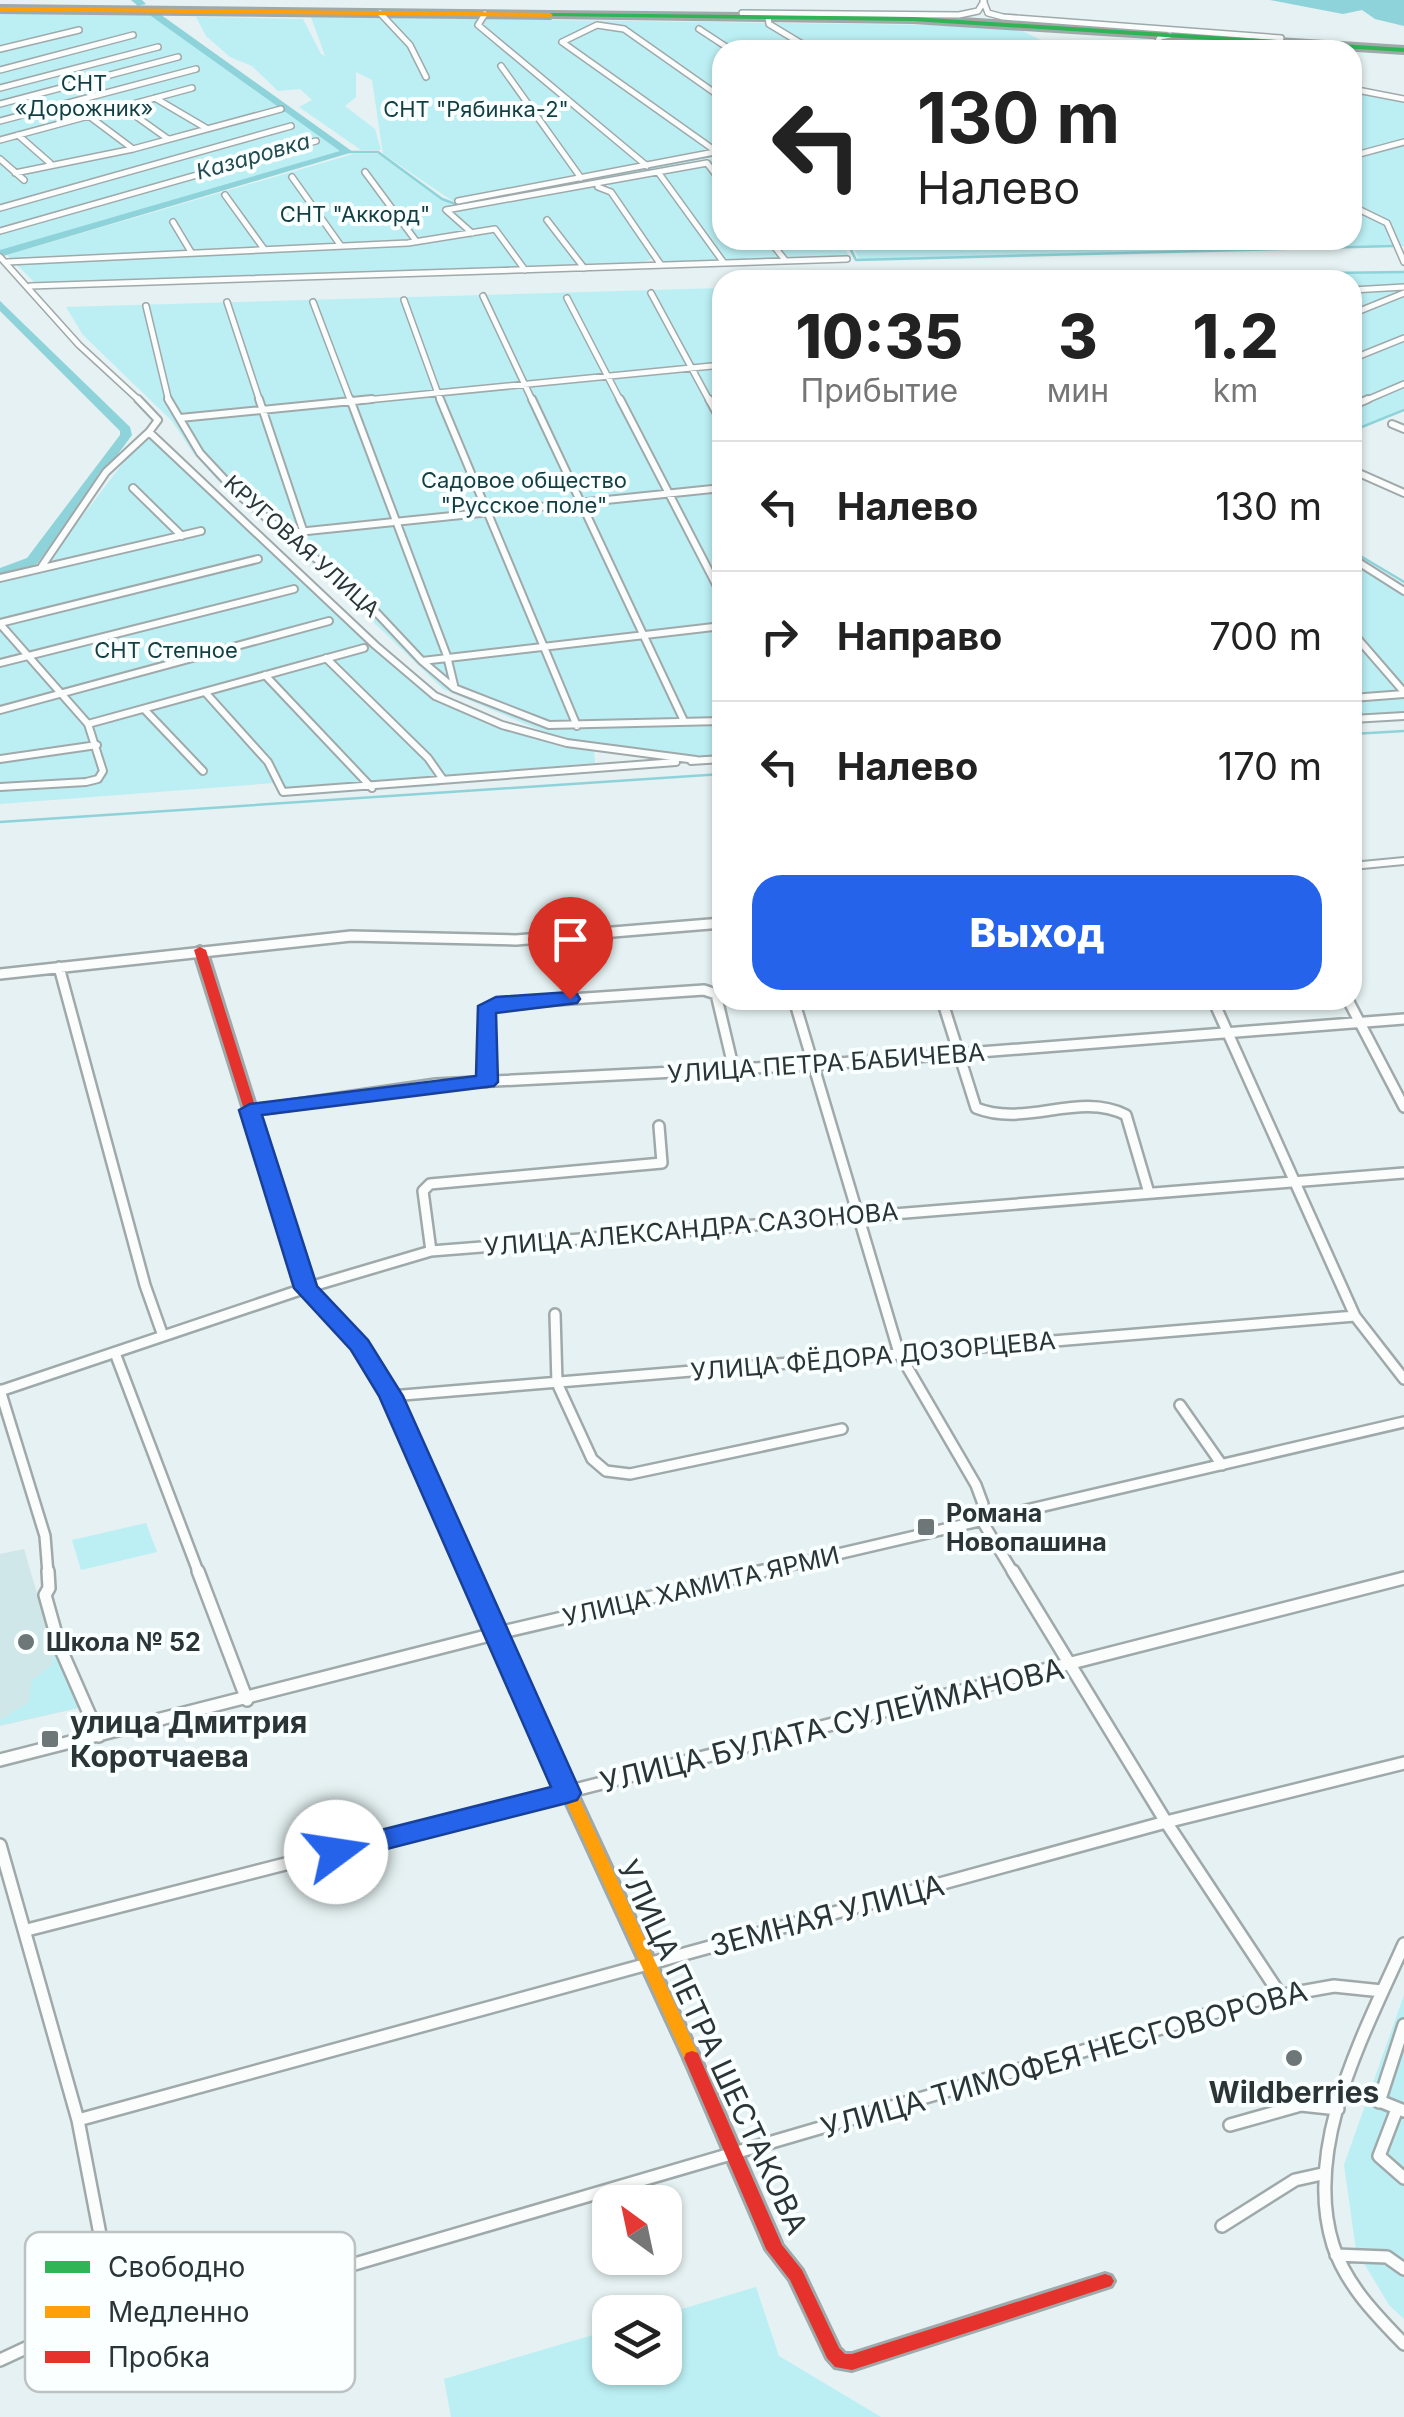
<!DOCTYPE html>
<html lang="ru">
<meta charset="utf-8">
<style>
:root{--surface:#fff;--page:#f2f2f2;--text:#222;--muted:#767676;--line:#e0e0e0;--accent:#2563eb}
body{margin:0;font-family:Inter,sans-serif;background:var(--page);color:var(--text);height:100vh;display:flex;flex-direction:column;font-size:38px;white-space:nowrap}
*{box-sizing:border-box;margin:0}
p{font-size:32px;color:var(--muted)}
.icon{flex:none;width:55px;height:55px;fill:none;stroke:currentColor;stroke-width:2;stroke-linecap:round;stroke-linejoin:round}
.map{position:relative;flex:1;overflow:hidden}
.side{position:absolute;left:712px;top:270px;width:650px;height:740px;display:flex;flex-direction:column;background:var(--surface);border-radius:30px;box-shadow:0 2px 8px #0004}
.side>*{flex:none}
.banner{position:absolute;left:712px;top:40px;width:650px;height:210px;border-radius:30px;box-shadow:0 2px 8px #0004;background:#fff;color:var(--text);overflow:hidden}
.needle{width:65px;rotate:327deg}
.controls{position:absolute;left:592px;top:2185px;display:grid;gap:20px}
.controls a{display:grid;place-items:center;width:90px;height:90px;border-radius:20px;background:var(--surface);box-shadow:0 2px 8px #0004;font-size:50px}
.pin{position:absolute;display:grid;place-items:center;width:85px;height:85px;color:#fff;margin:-102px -42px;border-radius:50% 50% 50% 0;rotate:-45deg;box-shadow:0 0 10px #0007}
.pin .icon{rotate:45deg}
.me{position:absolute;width:110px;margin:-55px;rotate:76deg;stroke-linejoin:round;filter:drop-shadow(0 0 8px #0008)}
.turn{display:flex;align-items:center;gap:35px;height:210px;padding:0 40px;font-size:45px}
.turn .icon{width:130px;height:130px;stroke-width:2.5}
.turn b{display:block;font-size:70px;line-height:85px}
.eta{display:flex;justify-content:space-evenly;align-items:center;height:170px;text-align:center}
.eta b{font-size:60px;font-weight:800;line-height:70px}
.cta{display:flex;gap:20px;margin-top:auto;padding:20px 40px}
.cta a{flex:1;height:115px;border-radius:30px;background:var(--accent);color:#fff;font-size:40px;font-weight:800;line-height:115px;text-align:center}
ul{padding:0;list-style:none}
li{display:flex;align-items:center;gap:30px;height:130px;padding:0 40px;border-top:2px solid var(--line)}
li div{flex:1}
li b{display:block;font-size:38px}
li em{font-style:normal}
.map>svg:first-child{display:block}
.built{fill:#d0e7e9}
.green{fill:#bbeff3}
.water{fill:#8ed3d9}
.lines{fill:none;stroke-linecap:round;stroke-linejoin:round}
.stream{stroke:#8ed3d9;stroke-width:2.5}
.river{fill:#8ed3d9;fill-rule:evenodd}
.street-far3-casing{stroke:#a0a9aa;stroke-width:8}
.street-far2-casing{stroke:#a0a9aa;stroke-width:10}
.street-far1-casing{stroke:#a0a9aa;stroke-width:14}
.street-casing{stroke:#a0a9aa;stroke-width:16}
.fast-casing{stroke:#a0a9aa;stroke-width:6}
.slow-casing{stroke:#a0a9aa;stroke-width:6}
.jam-casing{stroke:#a0a9aa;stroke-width:6}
.street-far3{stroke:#fbfdfd;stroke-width:5}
.street-far2{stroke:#fbfdfd;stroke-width:6}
.street-far1{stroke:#fbfdfd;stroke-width:9}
.street{stroke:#fbfdfd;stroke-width:11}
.fast{fill:#30b455;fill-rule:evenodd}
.slow{fill:#ff9f0a;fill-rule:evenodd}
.jam{fill:#e5322d;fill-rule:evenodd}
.route{fill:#2563eb;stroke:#184099;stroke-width:2.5}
.poi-dot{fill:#6d7777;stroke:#faffff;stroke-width:4}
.labels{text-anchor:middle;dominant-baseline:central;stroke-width:8;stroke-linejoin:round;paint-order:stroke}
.far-park-label{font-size:22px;fill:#133f43;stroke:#faffff}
.far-water-label{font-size:22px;font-style:italic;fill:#214c50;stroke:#faffff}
.far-street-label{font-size:22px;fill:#2c3535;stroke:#faffff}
.street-label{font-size:25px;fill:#2c3535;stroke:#faffff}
.poi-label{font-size:25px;font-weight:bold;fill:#2c3535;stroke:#faffff;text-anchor:start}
.near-poi-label{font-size:30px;font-weight:bold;fill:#2c3535;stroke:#faffff;text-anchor:start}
.near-street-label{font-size:30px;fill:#2c3535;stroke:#faffff}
.key{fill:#faffff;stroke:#bcc2c2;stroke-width:2.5}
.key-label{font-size:28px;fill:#2c3535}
</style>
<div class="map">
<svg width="1404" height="2417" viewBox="0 0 1404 2417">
<rect width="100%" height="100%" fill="#e5f1f2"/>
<path class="built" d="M24,1549L53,1648L83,1707L0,1726V1554Z"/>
<path class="green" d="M0,12L151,14L345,151L0,251Z
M196,17L303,19L321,54L325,56L311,17L931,25L1021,30L1060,50H722V149L457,204L383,154L372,80L356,72V97L345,106L375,129L381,150H361L299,107L312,100L300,89L278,91L252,66L230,57L206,36Z
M1353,93L1404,103V246L859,260L851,240H1352Z
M353,154H379L455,207L600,178L653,258L639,264L36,284L7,255Z
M722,157V240H842L849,257L663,263L606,181Z
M1404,271V408L1353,431L1352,280H1156Z
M722,288V755L704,757L563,740L443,689L310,561L223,486L193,453L172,421L83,335L66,307Z
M142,438H153L427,696L489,725L562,747L594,751L595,763L448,775L439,786L281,795L274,783L0,804V581L46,564Z
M1352,561L1404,594V713L1353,716Z
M146,1523L157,1552L81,1570L72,1540Z
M50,1640L81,1707L0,1725V1720L29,1702L32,1680L52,1665L53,1655L44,1645Z
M1404,1995V2319L1389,2305L1356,2250L1344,2165Z
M756,2287L779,2356L881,2417H451L444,2379L610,2330V2368H665V2314Z"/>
<path class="water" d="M1270,0H1404V26L1375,19L1362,10L1343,14Z"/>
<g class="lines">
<path class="stream" d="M348,152H378L442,199L458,205L722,154
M846,240L856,260L1393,246
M1154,280L1166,275L1404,272
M1352,431L1404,410
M1352,551L1404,582
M1352,734L1404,731
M0,822L722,774"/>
<path class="river" d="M131,0H142L146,4L138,6Z
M151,12H157L353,152L0,257V250L340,151L151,16Z
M0,301L130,427L132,435L37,564L0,576V568L27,558L120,435V431L0,311Z"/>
<g class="street-far3-casing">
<path id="street-far3" d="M983,0L988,13L1003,17L1281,38
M380,13L410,45L426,77
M742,13L959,15L978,11L984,1
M485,14L478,25L647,166
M768,17L769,24L812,50
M699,29L731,50
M1155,45L1176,50
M1156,45L1160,37L1170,35
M0,49L79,30
M501,66L581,178
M0,70L133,35
M0,88L158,47
M1352,89L1404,99
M155,98L206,128
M0,104L178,57
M123,107L168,139
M89,116L133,149
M0,121L196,69
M18,135L50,163
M0,140L192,88
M717,152L562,42L597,25L624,29L722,98
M1352,156L1404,142
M0,159L24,180
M365,172L416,241
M658,172L724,263
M15,173L133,149L281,109
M292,177L341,246
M598,187L611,192L661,265
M225,195L264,249
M458,201L720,151
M1352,206L1387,223L1404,262
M0,208L291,126
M547,220L584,268
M173,222L191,252
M0,231L316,141
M472,233L446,210L707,163L722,183
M769,240L785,260
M0,257L79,345L141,402
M7,262L408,243L495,229L525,270
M1051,280L1124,278
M30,286L847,259
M1352,290L1404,287
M651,293L710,402
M483,296L533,402
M567,298L621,402
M404,300L441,402
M227,302L260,402
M313,302L351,402
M146,306L169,402
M1352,314L1404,293
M1352,359L1404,338
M346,402L722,365
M1362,402L1404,384"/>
</g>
<g class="street-far2-casing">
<path id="street-far2" d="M138,399L158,420L149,432L375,645L435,696L502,725L567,743L696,760
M168,399L200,453L240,496L360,595L422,661L454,688L549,725L722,721
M259,399L303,530
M350,399L447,656L454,685
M440,399L577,726
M532,399L684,721
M620,399L722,596
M709,399L722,423
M1352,406L1368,399
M180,418L372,399
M1392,424L1404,429
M1352,470L1404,493
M133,488L182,536
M288,533L722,488
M1352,558L1404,591
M42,566L106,472L149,432
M0,578L201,531
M0,623L258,559
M0,624L88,724L103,771L98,779L86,782L0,787
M1352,632L1404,692
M326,658L428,758L442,778
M422,661L722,626
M0,663L294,589
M265,675L372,788
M205,692L268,762L283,792L676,762
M1352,698L1404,694
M144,709L203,771
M0,710L329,621
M1352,719L1404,716
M88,724L364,648
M0,759L97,745
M691,761L722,759
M1352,866L1404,861"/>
</g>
<g class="street-far1-casing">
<path id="street-far1" d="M59,967L145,1285L163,1336
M0,974L351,936L516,940L722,923
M794,1000L899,1353L976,1485L983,1504L982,1521L1014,1574
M942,1000L976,1108C1026,1128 1078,1091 1126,1115L1149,1193
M1213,1000L1355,1316L1404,1379
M1348,1000L1404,1107
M487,1082L485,1010L496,1004L704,990L716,994L734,1070
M250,1111L436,1084L813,1065L1404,1019
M431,1251L423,1191L430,1184L662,1163L659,1126
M555,1314L557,1383L592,1459L606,1471L630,1474L842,1429
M115,1353L199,1574
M0,1390L45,1536L48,1574
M0,1391L306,1288L431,1251L1404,1173
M391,1396L1355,1316
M1180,1405L1222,1465
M752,1574L1404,1422"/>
</g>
<g class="street-casing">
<path id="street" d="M48,1571L49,1588L45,1595L59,1645L99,1736
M198,1571L247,1700
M1013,1571L1166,1822L1281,1996
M0,1760L494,1634L763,1571
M0,1845L78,2120L114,2307
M27,1930L1404,1578
M1404,1944C1365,2032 1302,2146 1333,2245C1346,2285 1376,2315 1404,2344
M1345,2087L1404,2111
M1379,2102L1404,2025
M1397,2109L1379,2156L1404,2178
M78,2120L1166,1822L1404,1763
M1230,2125L1301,2105L1338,2109
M1222,2226L1295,2180L1322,2174
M1336,2255L1387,2257L1404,2269
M114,2307L147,2316L204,2308L1261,1999L1334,1986L1382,1991
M0,2360L114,2307"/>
</g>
<g class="fast-casing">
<path id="fast" d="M550,13L913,17L1404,48V52L913,21L548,16V14Z"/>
</g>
<g class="slow-casing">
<path id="slow" d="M0,7L550,13L553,15L550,17L0,11Z
M475,1584L480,1586L482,1589L700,2058L698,2063L692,2065L686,2063L684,2058L468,1589L470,1586Z"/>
</g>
<g class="jam-casing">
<path id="jam" d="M200,947L206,950L312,1287L365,1342L398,1396L482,1589L480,1592H470L468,1589L384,1396L355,1348L300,1288L194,950Z
M692,2051L698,2053L700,2058L782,2245L802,2270L839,2348L845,2354H852L1105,2274L1111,2276L1114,2281L1111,2286L852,2370L835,2367L827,2358L790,2280L766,2249L684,2058L686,2053Z"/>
</g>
<use href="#street-far3" class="street-far3"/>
<use href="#street-far2" class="street-far2"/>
<use href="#street-far1" class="street-far1"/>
<use href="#street" class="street"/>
<use href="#fast" class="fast"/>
<use href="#slow" class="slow"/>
<use href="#jam" class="jam"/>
</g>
<path class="route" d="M570,992L577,994L580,999L577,1003L496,1013L498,1082L494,1086L262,1115L317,1286L368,1340L403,1396L581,1793L577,1800L567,1803L336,1862L325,1859L321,1852L325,1844L551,1787L379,1396L351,1350L294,1288L239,1110L250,1104L476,1076L478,1006L496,997Z"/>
<g class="poi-dot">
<rect x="916" y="1517" width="20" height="20" rx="5"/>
<circle cx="26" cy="1642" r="10"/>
<rect x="40" y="1729" width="20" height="20" rx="5"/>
<circle cx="1294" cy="2058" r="10"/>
</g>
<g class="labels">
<g class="far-park-label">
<text x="84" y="83">СНТ<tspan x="84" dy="25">«Дорожник»</tspan></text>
<text x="476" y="109">СНТ "Рябинка-2"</text>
<text x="355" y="214">СНТ "Аккорд"</text>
<text x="524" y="480">Садовое общество<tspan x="524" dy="25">"Русское поле"</tspan></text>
<text x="166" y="650">СНТ Степное</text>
</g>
<g class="far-water-label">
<text transform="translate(253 156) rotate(-16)">Казаровка</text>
</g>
<g class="far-street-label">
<text transform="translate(302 546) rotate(42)">КРУГОВАЯ УЛИЦА</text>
</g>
<g class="street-label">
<text transform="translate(826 1063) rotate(-4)">УЛИЦА ПЕТРА БАБИЧЕВА</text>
<text transform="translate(691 1229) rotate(-5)">УЛИЦА АЛЕКСАНДРА САЗОНОВА</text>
<text transform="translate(873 1356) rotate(-5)">УЛИЦА ФЁДОРА ДОЗОРЦЕВА</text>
<text transform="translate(701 1586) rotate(-13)">УЛИЦА ХАМИТА ЯРМИ</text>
</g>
<g class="poi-label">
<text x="946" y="1513">Романа<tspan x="946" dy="29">Новопашина</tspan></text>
<text x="46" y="1642">Школа № 52</text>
</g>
<g class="near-poi-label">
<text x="70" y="1722">улица Дмитрия<tspan x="70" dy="34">Коротчаева</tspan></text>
<text x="1294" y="2092" text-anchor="middle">Wildberries</text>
</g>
<g class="near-street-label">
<text transform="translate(832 1725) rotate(-14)">УЛИЦА БУЛАТА СУЛЕЙМАНОВА</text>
<text transform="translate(827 1915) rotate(-15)">ЗЕМНАЯ УЛИЦА</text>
<text transform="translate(713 2047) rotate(65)">УЛИЦА ПЕТРА ШЕСТАКОВА</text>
<text transform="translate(1064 2059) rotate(-16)">УЛИЦА ТИМОФЕЯ НЕСГОВОРОВА</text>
</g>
</g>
<rect x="25" y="2232" width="330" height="160" rx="15" class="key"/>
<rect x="45" y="2261" width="45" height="12" fill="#30b455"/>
<rect x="45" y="2306" width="45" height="12" fill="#ff9f0a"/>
<rect x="45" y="2351" width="45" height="12" fill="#e5322d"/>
<g class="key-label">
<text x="108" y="2277">Свободно</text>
<text x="108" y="2322">Медленно</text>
<text x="108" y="2367">Пробка</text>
</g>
</svg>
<div class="controls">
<a><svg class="needle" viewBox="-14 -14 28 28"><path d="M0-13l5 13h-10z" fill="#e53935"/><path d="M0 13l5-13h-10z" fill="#767676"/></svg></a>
<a><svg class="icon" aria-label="layers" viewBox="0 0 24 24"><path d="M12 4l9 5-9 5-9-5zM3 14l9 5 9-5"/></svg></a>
</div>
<div class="pin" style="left:570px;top:999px;background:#d93025"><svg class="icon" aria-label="arrive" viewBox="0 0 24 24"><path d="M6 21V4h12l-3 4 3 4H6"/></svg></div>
<svg class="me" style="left:336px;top:1852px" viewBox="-20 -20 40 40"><circle r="19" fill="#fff"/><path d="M0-13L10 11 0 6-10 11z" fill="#2563eb"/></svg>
<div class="banner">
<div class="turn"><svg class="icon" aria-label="left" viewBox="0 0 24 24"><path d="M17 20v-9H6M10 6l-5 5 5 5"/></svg><div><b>130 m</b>Налево</div></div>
</div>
<section class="side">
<div class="eta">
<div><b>10:35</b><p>Прибытие</p></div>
<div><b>3</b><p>мин</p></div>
<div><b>1.2</b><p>km</p></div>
</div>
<ul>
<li><svg class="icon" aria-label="left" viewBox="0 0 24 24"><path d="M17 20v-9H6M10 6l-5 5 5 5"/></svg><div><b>Налево</b></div><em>130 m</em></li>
<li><svg class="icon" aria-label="right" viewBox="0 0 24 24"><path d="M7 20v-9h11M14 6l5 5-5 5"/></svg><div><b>Направо</b></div><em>700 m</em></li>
<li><svg class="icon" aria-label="left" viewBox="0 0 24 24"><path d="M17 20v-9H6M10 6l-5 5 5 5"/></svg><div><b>Налево</b></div><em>170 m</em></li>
</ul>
<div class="cta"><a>Выход</a></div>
</section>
</div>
